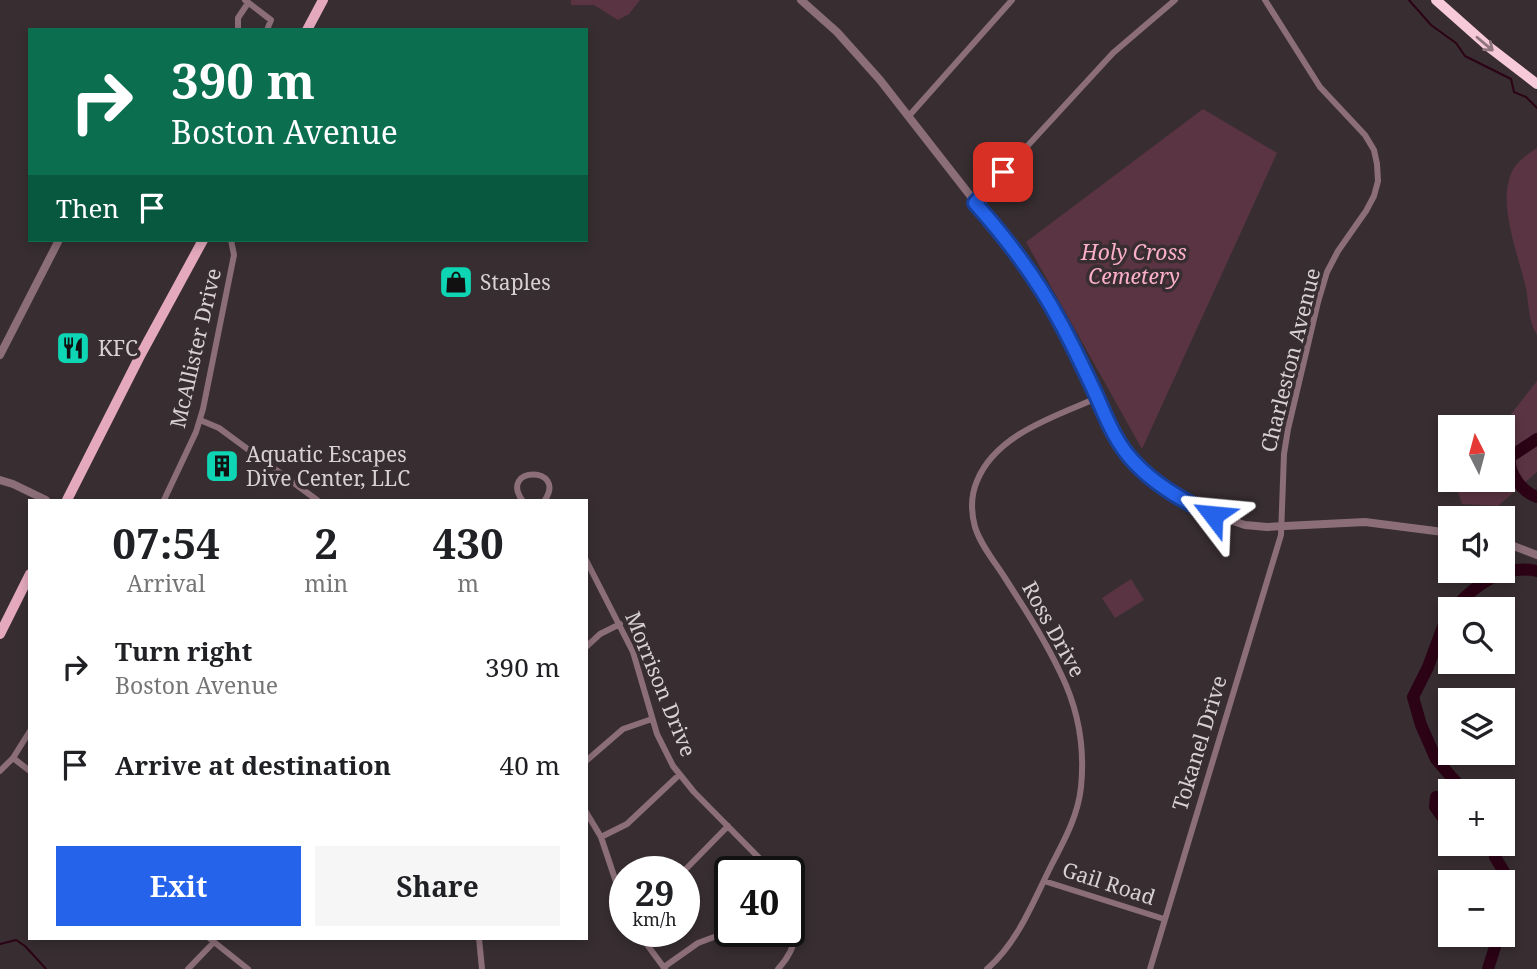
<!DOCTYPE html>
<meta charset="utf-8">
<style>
:root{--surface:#fff;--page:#f6f6f6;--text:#202124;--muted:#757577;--accent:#2563eb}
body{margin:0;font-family:"Noto Serif",serif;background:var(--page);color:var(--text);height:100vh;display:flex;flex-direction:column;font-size:26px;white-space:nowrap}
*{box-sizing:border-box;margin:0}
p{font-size:23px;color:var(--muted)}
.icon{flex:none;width:38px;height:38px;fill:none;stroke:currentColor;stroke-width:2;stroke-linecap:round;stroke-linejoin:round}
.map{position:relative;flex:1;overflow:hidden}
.side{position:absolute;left:28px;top:499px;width:560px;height:441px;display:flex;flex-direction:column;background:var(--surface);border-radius:0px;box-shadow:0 4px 10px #0003}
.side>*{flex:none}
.banner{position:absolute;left:28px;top:28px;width:560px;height:214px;border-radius:0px;box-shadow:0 4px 10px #0003;background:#0b6e4f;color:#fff;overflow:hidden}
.needle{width:46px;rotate:354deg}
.tools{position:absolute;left:1438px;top:415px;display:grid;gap:14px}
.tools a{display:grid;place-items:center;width:77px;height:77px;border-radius:0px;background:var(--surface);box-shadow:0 4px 10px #0003;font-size:35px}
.speed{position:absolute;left:609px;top:856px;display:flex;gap:14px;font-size:35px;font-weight:700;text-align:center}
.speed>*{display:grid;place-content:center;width:91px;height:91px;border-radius:50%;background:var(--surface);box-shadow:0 4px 10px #0003;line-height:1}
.speed small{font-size:18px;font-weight:400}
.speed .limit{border:4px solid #111;border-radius:10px;background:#fff;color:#111}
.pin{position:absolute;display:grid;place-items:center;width:60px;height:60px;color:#fff;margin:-30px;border-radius:14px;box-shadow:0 4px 10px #0006}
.me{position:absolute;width:77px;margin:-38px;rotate:299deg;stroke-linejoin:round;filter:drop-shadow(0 0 5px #0008)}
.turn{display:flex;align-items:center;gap:24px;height:147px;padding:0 28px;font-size:32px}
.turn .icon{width:91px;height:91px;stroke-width:2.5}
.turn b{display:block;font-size:49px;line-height:60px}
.then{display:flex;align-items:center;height:66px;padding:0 28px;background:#0003;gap:14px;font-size:26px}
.eta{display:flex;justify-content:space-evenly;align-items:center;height:119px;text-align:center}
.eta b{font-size:42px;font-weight:700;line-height:49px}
.primary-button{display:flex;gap:14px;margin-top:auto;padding:14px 28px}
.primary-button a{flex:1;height:80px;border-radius:0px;background:var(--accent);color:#fff;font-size:28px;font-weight:700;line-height:80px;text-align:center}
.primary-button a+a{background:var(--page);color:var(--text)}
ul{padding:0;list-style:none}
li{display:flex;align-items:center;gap:21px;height:98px;padding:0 28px}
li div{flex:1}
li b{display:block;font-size:26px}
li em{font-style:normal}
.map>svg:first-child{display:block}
.green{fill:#5a3442}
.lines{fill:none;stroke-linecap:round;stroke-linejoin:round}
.stream{stroke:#2b0315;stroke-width:2}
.river{stroke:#2b0315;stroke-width:12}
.minor{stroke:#8b6e78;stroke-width:6}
.tertiary{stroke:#8b6e78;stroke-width:8}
.primary{stroke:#e5a9be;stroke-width:10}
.motorway{stroke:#f7cad9;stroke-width:10}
.oneway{stroke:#8e747d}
.route-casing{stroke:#184099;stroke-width:18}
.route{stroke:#2563eb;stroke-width:12}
.labels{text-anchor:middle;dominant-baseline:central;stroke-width:7;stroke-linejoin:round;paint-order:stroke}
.park-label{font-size:21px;font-style:italic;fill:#fcafcb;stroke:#382e31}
.poi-label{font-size:21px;fill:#d8d1d3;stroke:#382e31;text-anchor:start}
.street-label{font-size:21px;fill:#d8d1d3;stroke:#382e31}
</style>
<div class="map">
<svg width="1537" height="969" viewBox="0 0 1537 969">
<rect width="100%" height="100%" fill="#382e31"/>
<path class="green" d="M571,0H640L629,14L618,20L594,5H571Z
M1203,109L1277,153L1142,449L1026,242Z
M1537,148V335C1528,321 1529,304 1526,288C1519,258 1500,209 1509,180C1513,163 1524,157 1537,148Z
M1537,381V472L1498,506L1462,504L1457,489L1459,480H1503V427H1501Z
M1131,579L1144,600L1115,618L1102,598Z"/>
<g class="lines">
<path class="stream" d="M1409,0L1431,25L1456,43L1465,56L1511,79L1514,92L1526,97L1537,108
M0,944L16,940L25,946L46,969"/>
<path class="river" d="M1537,439L1510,457C1508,473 1522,492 1537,497
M1454,609C1474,585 1504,564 1537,571
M1451,613L1445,621L1428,667L1413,697L1421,725L1436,759L1461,788L1459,791
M1451,798L1436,797L1435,807L1447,823H1451
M1493,844L1495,857L1506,875L1503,901
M1488,969L1499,934"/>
<path class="minor" d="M245,0L271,20L267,30
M238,30V18L248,3
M908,117L1012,0
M975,203L1113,53L1175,0
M200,420L219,428L317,500
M164,500L196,432L203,409L234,255L231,240
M522,500C499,466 567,466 545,500
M586,560L633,652L657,734L673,766L694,792L773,872
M586,647L600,634L620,624
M13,758L30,771
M586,761L623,729L652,719
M0,771L13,758L30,731
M586,812L601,837L625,909
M601,837L627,824L679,775
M683,872L728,826
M1044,881L1164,919
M637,931L665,969
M209,938L248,969
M479,938L482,969
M664,967L698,943L730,931
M188,969L214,942
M778,969C798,948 804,916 789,891
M987,969C1018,942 1033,902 1051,866C1064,841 1078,816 1081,787C1085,748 1078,709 1061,674C1045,640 1025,609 1005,578C995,562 981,546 975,527C971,512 971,495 977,481C996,434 1056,416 1097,398
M1150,969L1281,535L1284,454L1288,429L1318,302L1327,272L1338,251L1366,211L1374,196L1378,181L1377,164L1374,150L1365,135L1320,87L1265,0"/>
<path class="tertiary" d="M801,0L837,32L880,80L1033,276L1078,357L1114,434L1133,461L1144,472L1206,512L1245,525L1267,527L1365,522L1451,533
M0,355L59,240
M0,480L13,484L46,500
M1503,542L1537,555"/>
<path class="primary" d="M307,30L323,0
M67,500L141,354L203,240
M0,634L30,574"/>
<path class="motorway" d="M1436,0L1489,47L1537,84"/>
</g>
<defs><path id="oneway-shaft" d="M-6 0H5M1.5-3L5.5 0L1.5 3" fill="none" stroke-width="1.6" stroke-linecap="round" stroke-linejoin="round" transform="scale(1.75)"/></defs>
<use class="oneway" href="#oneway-shaft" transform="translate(1485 44) rotate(40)"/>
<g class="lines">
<g class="route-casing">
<path id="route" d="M1003,172L975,203C1007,239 1036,277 1059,320C1073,345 1085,371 1097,397C1107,420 1116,443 1134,462C1155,485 1185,502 1213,515"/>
</g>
<use href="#route" class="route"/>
</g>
<defs>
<g id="shop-square" transform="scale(1.75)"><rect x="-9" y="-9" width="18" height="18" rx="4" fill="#0ed5b4" stroke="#382e31"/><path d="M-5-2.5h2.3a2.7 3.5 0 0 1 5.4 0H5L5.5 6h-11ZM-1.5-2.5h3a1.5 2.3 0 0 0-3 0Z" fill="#111"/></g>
<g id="restaurant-square" transform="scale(1.75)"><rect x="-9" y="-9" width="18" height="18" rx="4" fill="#0ed5b4" stroke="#382e31"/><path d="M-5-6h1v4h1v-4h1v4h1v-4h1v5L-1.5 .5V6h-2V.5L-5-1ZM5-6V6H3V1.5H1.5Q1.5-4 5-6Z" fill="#111"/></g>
<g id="building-square" transform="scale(1.75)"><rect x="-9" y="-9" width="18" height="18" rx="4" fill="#0ed5b4" stroke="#382e31"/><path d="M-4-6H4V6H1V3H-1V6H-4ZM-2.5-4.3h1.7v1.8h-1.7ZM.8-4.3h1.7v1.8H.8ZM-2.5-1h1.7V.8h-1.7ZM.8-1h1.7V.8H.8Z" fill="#111"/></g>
</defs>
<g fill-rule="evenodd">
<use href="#shop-square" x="456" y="282"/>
<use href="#restaurant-square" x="73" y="348"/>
<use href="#building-square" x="222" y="466"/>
</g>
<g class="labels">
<g class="park-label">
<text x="1134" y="252">Holy Cross<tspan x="1134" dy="24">Cemetery</tspan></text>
</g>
<g class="poi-label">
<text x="480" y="282">Staples</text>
<text x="98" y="348">KFC</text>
<text x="246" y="454">Aquatic Escapes<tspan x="246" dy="24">Dive Center, LLC</tspan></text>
</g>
<g class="street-label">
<text transform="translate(195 348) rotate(-77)">McAllister Drive</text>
<text transform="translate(1290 360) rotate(-76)">Charleston Avenue</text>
<text transform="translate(1054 629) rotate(61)">Ross Drive</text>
<text transform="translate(661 684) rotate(68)">Morrison Drive</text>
<text transform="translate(1199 743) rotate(-73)">Tokanel Drive</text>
<text transform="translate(1109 883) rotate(18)">Gail Road</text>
</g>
</g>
</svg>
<div class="tools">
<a><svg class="needle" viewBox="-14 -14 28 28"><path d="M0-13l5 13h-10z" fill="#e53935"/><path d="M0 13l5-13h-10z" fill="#757577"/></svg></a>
<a><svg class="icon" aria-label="sound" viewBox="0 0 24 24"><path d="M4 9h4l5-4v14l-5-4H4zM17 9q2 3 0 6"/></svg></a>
<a><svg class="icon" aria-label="search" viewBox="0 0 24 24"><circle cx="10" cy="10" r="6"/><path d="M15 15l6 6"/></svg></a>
<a><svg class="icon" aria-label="layers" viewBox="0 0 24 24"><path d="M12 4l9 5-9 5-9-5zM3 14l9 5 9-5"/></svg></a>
<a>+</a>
<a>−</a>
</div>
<div class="speed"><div>29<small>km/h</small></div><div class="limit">40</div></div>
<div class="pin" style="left:1003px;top:172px;background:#d93025"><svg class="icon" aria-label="arrive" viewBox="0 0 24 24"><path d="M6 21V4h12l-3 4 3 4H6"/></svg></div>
<svg class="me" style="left:1213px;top:515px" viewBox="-20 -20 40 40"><path d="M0-17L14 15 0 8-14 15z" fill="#2563eb" stroke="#fff" stroke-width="4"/></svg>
<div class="banner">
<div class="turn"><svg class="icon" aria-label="right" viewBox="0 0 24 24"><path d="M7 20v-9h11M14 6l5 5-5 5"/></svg><div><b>390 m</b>Boston Avenue</div></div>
<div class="then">Then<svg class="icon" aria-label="arrive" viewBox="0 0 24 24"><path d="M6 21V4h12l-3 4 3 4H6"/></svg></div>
</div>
<section class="side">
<div class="eta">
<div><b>07:54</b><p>Arrival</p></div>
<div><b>2</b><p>min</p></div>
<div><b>430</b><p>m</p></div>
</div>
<ul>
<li><svg class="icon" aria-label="right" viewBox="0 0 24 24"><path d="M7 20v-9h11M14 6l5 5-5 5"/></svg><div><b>Turn right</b><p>Boston Avenue</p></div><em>390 m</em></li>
<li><svg class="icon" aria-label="arrive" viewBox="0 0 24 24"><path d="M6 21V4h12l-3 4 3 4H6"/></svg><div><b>Arrive at destination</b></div><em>40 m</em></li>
</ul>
<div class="primary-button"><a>Exit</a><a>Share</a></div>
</section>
</div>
